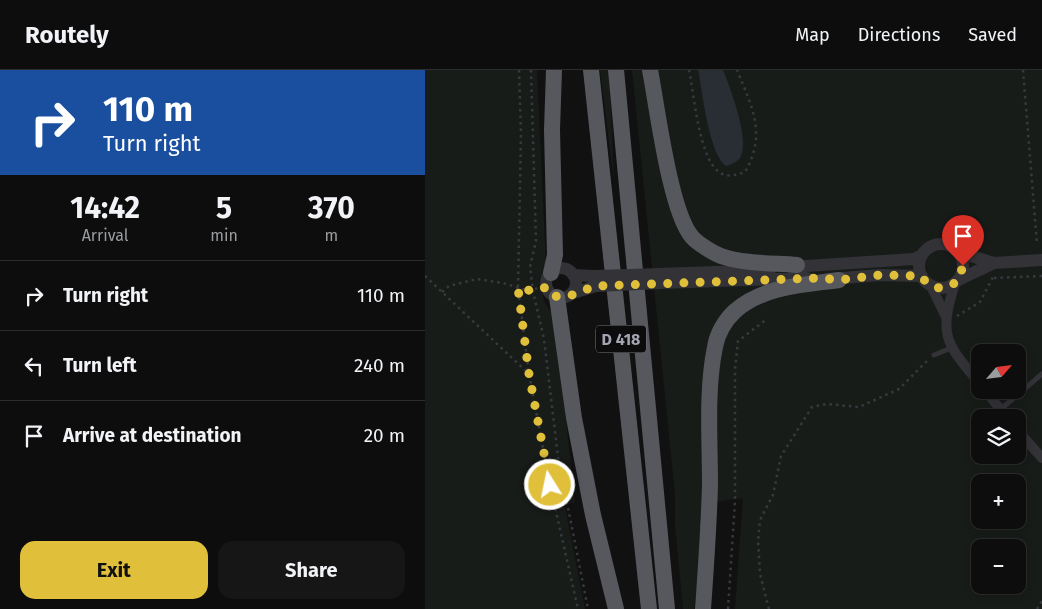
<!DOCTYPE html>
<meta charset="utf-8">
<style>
:root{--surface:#0d0d0e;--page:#161617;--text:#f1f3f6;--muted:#9a9c9e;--line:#2d2d2e;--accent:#e0c03b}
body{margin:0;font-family:"Fira Sans",sans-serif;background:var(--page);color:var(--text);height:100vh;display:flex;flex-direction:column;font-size:19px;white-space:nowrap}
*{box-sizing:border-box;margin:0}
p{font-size:16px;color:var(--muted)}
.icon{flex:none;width:28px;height:28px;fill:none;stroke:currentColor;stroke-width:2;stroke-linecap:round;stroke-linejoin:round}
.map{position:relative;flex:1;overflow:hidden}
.side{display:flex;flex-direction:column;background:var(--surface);width:425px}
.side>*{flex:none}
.banner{background:#1a4fa0;color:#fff;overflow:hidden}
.needle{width:32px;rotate:62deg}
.tools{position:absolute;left:546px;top:274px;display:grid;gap:10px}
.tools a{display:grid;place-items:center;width:55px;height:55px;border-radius:10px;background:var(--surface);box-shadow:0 2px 8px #0003,0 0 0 1px var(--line);font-size:25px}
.pin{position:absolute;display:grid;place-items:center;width:42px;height:42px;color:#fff;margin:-51px -21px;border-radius:50% 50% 50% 0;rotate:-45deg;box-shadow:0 0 5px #0007}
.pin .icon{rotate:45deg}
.me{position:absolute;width:55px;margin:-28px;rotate:350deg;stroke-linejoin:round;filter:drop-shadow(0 0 4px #0008)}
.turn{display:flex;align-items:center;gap:18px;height:105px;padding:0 20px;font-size:22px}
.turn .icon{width:65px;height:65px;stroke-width:2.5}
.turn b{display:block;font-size:35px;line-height:42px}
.eta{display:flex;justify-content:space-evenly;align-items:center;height:85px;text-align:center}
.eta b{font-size:30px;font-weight:700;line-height:35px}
.action{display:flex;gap:10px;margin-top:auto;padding:10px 20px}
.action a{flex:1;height:58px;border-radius:15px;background:var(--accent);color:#111;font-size:20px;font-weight:700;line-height:58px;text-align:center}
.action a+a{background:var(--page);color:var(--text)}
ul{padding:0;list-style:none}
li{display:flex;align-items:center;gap:15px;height:70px;padding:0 20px;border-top:1px solid var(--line)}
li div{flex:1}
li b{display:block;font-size:19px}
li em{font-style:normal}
header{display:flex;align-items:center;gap:30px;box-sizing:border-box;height:70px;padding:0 25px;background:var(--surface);border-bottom:1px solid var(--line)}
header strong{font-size:24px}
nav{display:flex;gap:28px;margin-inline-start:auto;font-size:18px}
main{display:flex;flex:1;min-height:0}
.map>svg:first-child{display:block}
.green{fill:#181c19;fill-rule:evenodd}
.water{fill:#292d34}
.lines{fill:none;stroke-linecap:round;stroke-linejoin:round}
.path{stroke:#38393e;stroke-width:2.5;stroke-dasharray:2.5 4;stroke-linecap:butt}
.service{stroke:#323237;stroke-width:5}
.minor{stroke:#323237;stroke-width:10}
.tertiary{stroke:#323237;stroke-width:12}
.trunk{stroke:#57585e;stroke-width:16}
.tertiary-bridge{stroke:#323237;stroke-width:12}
.route{stroke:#e0c03b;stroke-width:9;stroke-dasharray:0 16.2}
.labels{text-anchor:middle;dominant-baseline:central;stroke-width:5;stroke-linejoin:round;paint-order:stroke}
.shield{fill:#0c0c0d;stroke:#767880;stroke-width:1}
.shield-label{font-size:16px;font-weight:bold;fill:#a3a6b2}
</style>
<header>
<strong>Routely</strong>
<nav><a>Map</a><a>Directions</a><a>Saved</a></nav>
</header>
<main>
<section class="side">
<div class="banner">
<div class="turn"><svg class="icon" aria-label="right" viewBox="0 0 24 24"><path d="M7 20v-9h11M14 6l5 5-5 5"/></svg><div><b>110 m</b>Turn right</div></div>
</div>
<div class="eta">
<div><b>14:42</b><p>Arrival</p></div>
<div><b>5</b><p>min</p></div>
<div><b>370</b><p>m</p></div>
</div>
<ul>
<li><svg class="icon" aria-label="right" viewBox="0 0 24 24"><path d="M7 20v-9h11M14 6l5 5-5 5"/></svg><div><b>Turn right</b></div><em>110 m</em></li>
<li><svg class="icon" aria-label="left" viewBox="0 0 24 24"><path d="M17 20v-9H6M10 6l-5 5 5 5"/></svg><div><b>Turn left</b></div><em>240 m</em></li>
<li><svg class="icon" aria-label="arrive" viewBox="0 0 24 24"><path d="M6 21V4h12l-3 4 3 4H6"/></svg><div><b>Arrive at destination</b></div><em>20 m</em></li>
</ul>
<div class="action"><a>Exit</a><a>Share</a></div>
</section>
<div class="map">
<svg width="617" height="539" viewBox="0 0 617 539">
<rect width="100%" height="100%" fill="#111112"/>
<path class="green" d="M0,0H112L121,196L114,209L119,231L130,249L150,433L130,435L140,437L160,539H0Z
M175,0H184L189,112Z
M207,0H273L287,71L294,90L317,84L316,57L298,0H617V539H310L318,428L279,433L276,485L269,539H258L250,454V424ZM555,282H592V320H555ZM555,348H592V385H555ZM555,412H592V450H555ZM555,478H592V515H555Z"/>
<path class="water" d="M273,0H298C305,17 326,72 315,88C312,92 307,94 302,96C285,90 277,19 273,0Z"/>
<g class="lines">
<path class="path" d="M94,0L96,64L93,218L104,304L125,415L153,539
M106,0L111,171L105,197L108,221L119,269L133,387L163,539
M264,0C269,24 274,88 294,102C302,108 311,105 320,102C342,64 327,37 312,0
M598,0L612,174
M0,206L103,303
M569,208L617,206
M17,222L24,216L52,209L78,213L101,220L122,217
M532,246L555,232L568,207
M303,539L310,431V299L313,271L342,249
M344,539L335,504L333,471L335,450L348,425L356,386L387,337L402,334L434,337L474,319L503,290
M612,539L617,531"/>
<path class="service" d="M509,285L526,278
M576,339L617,304"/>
<path class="minor" d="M530,213C513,267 521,273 555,314
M506,216L521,247
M560,320L582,348
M592,360L617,388"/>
<path class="tertiary" d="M494 196a22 22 0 1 1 44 0a22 22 0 1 1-44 0Z
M533,182L569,193L617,190
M365,197L489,189L497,185
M121 213a15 15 0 1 1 30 0a15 15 0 1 1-30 0Z
M235,204L345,200
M148,205L171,206
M405,209L455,205L497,206
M533,210L569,193
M235,213L382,208
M148,223L171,216"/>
<path class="trunk" d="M166,0L224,539
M191,0L242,539
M225,0C232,36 245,142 267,167C272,173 288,183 296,186C319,194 348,193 372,195
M126,203L130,185L127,60L129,0
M132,227L149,348L168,445L191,539
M278,539C281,497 284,455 285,414C285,369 281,321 290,277C292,264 300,250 310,241C338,216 379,215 414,210"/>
<path class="tertiary-bridge" d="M171,206L235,204
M171,216L235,213"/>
</g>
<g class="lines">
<path class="route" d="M125,415L104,304L93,218L108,221L122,217C131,238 155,220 171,216L396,208L414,210L455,205L496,206C506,220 521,222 533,210L538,196"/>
</g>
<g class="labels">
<rect class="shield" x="171" y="255.5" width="50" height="27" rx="4"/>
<g class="shield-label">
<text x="196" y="269">D 418</text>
</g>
</g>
</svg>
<div class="tools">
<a><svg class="needle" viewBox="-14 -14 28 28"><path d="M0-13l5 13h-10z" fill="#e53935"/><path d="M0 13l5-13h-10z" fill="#9a9c9e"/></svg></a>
<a><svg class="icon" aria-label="layers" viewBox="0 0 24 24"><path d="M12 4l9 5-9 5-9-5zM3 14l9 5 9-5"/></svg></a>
<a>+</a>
<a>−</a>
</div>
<div class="pin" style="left:538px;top:196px;background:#d93025"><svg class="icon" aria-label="arrive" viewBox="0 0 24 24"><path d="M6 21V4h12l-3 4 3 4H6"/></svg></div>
<svg class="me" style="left:125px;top:415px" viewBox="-20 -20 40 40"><circle r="17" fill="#e0c03b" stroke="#fff" stroke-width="3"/><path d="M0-11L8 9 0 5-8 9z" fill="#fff"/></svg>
</div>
</main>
